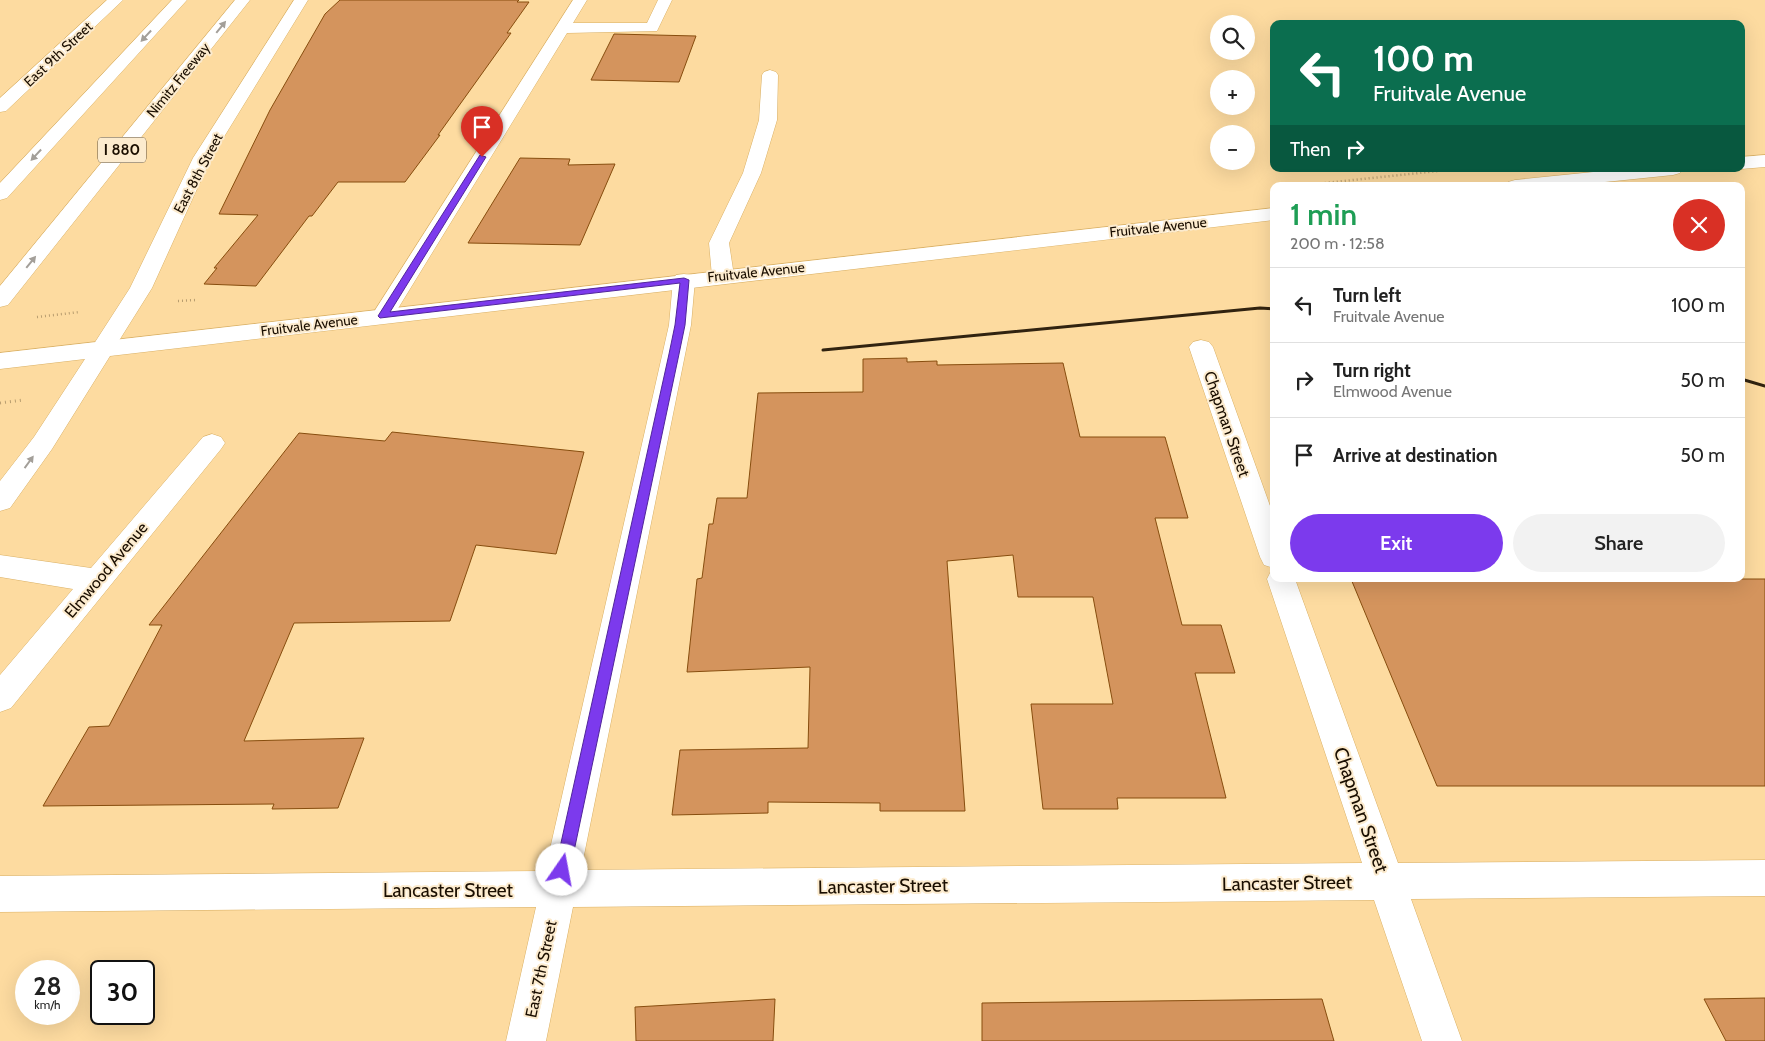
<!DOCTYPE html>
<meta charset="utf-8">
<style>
:root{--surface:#fff;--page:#f2f2f2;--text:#222;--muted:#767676;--line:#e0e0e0;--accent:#7c3aed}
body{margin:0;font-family:Cabin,sans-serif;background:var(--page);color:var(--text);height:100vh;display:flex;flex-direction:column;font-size:19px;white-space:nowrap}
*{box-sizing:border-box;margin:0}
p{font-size:16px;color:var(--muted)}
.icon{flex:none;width:28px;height:28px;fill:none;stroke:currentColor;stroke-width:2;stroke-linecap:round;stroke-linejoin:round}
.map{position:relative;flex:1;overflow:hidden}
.sheet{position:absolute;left:1270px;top:182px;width:475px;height:400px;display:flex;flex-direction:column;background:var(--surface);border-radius:10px;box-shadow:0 5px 20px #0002}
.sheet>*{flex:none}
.hud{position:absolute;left:1270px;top:20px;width:475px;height:152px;border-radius:10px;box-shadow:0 5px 20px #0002;background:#0b6e4f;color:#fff;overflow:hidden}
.tools{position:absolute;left:1210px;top:15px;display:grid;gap:10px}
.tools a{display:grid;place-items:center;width:45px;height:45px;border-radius:50%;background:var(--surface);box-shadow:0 5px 20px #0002;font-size:25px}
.speed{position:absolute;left:15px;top:960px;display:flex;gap:10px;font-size:25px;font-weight:700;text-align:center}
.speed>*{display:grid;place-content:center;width:65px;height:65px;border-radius:50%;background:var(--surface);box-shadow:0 5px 20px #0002;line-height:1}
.speed small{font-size:12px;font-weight:400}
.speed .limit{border:2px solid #111;border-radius:8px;background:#fff;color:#111}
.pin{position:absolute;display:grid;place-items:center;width:42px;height:42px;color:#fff;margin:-51px -21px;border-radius:50% 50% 50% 0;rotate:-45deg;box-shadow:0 0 5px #0007}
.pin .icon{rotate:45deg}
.me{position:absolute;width:55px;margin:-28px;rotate:12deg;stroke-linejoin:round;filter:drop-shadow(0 0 4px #0008)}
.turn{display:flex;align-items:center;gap:18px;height:105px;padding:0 20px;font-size:22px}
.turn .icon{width:65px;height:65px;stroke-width:2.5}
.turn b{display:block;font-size:35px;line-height:42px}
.then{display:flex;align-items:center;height:48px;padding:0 20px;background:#0003;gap:10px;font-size:19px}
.round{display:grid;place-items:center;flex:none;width:52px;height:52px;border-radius:26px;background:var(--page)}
.headline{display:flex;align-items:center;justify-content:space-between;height:85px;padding:0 20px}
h1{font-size:30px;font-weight:600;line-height:38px;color:#1e9e55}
.button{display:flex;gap:10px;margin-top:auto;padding:10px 20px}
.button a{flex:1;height:58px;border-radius:30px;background:var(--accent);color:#fff;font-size:20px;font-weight:600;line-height:58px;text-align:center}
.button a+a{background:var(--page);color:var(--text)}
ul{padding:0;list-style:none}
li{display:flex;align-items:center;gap:15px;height:75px;padding:0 20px;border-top:1px solid var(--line)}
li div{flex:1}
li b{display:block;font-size:19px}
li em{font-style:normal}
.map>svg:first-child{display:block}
.building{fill:#d4945d;stroke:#874d0e}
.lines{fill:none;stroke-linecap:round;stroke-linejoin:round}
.minor-casing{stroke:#d9b065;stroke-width:1}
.major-casing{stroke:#d9b065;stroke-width:1}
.highway-casing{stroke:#d9b065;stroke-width:1}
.path-far2{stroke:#b89d6f;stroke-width:2;stroke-dasharray:0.5 2.5;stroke-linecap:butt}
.path-far1{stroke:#b89d6f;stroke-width:2.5;stroke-dasharray:1 3;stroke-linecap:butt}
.path{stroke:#b89d6f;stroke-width:3;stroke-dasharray:1 4;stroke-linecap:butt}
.minor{fill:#fff;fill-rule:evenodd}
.major{fill:#fff;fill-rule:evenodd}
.highway{fill:#fff;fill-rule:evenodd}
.rail{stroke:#312310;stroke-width:3}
.oneway{fill:#a39f99}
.route{fill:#7c3aed;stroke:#51269a}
.labels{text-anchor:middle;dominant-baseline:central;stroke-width:4;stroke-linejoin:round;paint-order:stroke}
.far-street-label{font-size:14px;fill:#1a0e00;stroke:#fcebce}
.shield{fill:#fcebce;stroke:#5e503e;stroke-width:1}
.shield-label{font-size:15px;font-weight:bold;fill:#1a0e00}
.street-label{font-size:16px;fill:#1a0e00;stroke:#fcebce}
.near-street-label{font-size:19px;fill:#1a0e00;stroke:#fcebce}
</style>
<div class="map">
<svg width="1765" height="1041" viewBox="0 0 1765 1041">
<rect width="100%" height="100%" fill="#fddba0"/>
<path class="building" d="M340,0H519L517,2H529L507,33H511L438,135H440L405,182H338L312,216H309L256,286L204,284L217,268H214L258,215L219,214L270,110L325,14Z
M614,34L696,36L679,82L591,80Z
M520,158L570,159L568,165L615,164L580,245L468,243Z
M907,358V362L937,361V365L1063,363L1080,437H1165L1188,518H1155L1182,625H1221L1235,673H1195L1226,798H1117L1118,809H1043L1031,704H1113L1093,597H1018L1013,555L947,561L965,811H880V803L768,802V813L672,815L680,750L808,748L810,667L687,672L697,579L702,578L709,524H713L717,498H747L758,393L863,392V359Z
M392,432L584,452L556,554L476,545L450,621L294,623L244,741L364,738L338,808L272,809L274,804L43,806L89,727L109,726L162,625H149L299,433L385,441Z
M1351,579H1765V786H1437Z
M1765,998V1041H1726L1704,999Z
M775,999L773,1041H636L635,1007Z
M1322,999L1334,1041H982V1003Z"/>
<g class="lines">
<g class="minor-casing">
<path id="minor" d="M107,0H123L6,111L0,112V98Z
M294,0H308L211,158L152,288L110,355L102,357L94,355L90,350L130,288L193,158Z
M573,0H587L573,23H647L658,0H672L657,31L567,33L394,315L391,320L383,322L375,320L372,315Z
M770,70L776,72L778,75L777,120L761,173L729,243L734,276L731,281L723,282L715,281L712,276L709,243L743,173L759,120L762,75L764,72Z
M684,274L692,275L695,280L691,325L581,870L1362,863L1267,579L1271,571L1274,570V579H1295L1398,863L1765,860V896L1411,899L1462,1041H1422L1374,900L573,907L546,1041H506L536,907L0,912V876L545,871L669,325L673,280L676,275Z
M1201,340L1209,342L1213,347L1274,517V568L1264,565L1260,557L1189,347L1193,342Z
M212,434L221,437L225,443L221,449L11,708L0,712V675L73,589L0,577V555L91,568L203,437Z"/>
</g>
<g class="major-casing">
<path id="major" d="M1765,155V167L1741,169V157Z
M1623,169H1682L1680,173L1673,175L1566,186H1505L1508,182L1515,180Z
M1274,208V220L110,356L52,449L10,508L0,511V481L34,437L85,359L0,369V353Z"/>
</g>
<g class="highway-casing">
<path id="highway" d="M172,0H187L7,198L0,200V183Z
M235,0H250L8,305L0,307V286Z"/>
</g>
<path class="path-far2" d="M1436,171L1454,169"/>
<path class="path-far1" d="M1297,186L1447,170
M178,301L197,300
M37,317L80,312"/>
<path class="path" d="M0,403L23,400"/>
<use href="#minor" class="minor"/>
<use href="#major" class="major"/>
<use href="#highway" class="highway"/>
<path class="rail" d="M823,350L1260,308L1274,309
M1741,379L1765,386"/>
</g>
<defs><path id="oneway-solid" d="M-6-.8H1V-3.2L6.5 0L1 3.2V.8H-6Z" transform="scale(1.25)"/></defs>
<g class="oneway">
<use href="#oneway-solid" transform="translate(221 27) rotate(-51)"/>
<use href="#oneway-solid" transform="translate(146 36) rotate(133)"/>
<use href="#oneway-solid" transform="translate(36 155) rotate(133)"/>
<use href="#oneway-solid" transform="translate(31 262) rotate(-51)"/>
<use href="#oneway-solid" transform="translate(29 462) rotate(-54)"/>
</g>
<path class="route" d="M480,155L486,157L390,312L684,278L689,280L685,325L679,354L570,870L568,875L562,878L557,875L555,870L669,354L675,325L680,283L380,318L378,316Z"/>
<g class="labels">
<g class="far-street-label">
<text transform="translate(58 54) rotate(-43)">East 9th Street</text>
<text transform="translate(178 80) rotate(-51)">Nimitz Freeway</text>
<text transform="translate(198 173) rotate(-62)">East 8th Street</text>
<text transform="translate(1158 227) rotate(-6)">Fruitvale Avenue</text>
<text transform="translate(756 272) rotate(-6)">Fruitvale Avenue</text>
<text transform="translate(309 325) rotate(-7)">Fruitvale Avenue</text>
</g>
<rect class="shield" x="98" y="137.5" width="48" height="25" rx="4"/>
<g class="shield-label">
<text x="122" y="150">I 880</text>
</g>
<g class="street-label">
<text transform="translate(1227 424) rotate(71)">Chapman Street</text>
<text transform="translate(106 570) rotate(-50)">Elmwood Avenue</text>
<text transform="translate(541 969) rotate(-78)">East 7th Street</text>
</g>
<g class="near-street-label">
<text transform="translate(1361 810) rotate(71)">Chapman Street</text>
<text transform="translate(1287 883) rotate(-1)">Lancaster Street</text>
<text transform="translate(883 886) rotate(-1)">Lancaster Street</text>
<text x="448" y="890">Lancaster Street</text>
</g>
</g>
</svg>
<div class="tools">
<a><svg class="icon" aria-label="search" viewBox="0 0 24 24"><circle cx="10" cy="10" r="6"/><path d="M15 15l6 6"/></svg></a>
<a>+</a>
<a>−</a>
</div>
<div class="speed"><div>28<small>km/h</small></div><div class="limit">30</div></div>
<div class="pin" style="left:482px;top:157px;background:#d93025"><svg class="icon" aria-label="arrive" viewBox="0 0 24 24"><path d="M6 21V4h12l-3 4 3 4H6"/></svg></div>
<svg class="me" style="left:562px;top:870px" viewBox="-20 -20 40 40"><circle r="19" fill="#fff"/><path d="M0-13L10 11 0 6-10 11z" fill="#7c3aed"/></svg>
<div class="hud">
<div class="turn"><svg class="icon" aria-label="left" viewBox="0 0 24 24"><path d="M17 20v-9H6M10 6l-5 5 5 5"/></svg><div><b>100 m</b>Fruitvale Avenue</div></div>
<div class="then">Then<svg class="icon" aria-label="right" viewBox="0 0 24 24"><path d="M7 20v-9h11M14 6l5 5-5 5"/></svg></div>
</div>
<section class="sheet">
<div class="headline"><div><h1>1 min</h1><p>200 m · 12:58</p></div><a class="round" style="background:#d93025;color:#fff"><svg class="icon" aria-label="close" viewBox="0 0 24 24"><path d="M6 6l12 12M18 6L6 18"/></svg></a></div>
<ul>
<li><svg class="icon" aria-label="left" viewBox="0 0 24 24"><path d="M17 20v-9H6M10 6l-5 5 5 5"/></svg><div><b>Turn left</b><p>Fruitvale Avenue</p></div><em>100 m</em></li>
<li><svg class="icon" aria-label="right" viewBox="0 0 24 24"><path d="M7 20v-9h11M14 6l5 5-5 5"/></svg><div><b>Turn right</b><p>Elmwood Avenue</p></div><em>50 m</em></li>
<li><svg class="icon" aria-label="arrive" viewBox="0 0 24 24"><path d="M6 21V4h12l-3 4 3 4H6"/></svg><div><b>Arrive at destination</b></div><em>50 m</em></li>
</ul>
<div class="button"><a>Exit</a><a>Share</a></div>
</section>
</div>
